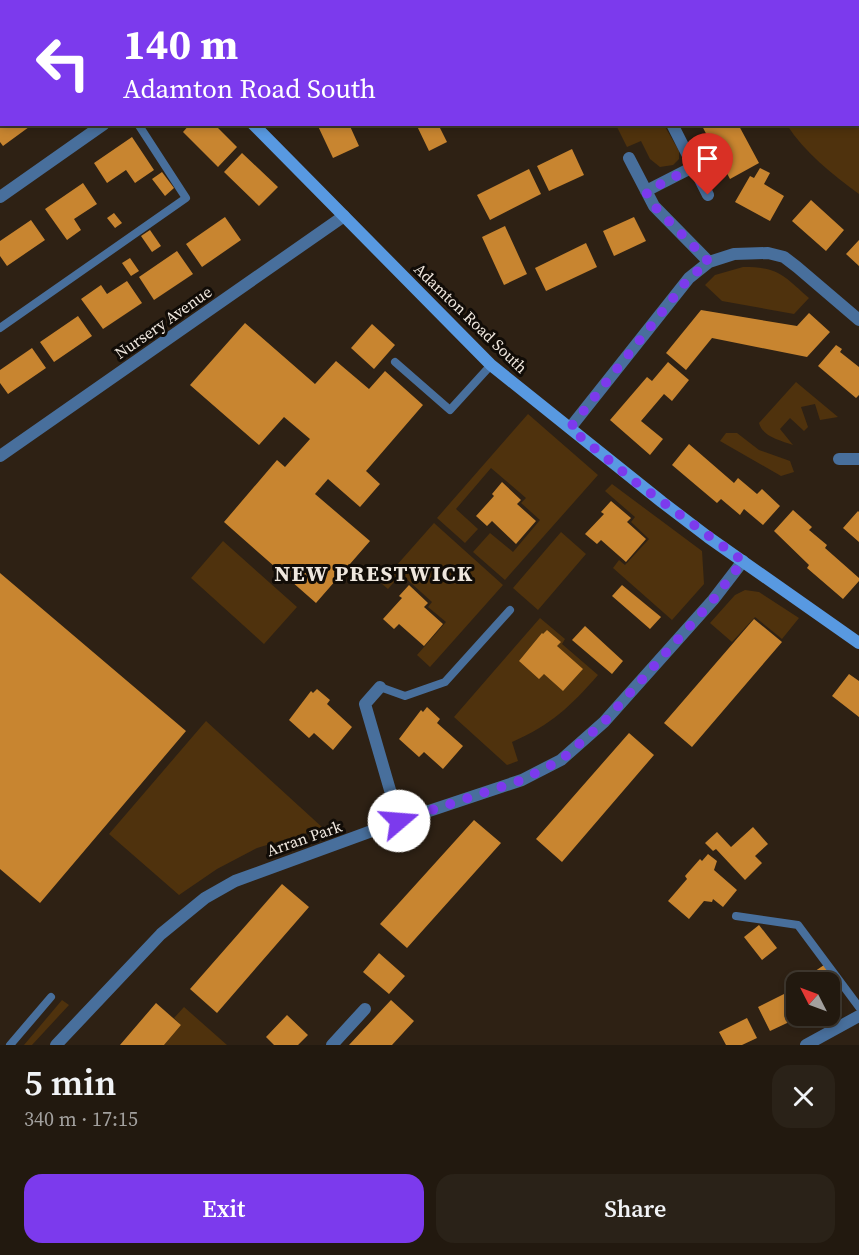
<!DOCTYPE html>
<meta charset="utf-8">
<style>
:root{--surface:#22190f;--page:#2a2218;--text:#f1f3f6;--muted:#a2a09e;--line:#3f382f;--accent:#7c3aed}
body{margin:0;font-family:"Source Serif 4",serif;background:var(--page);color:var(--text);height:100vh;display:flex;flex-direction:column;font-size:22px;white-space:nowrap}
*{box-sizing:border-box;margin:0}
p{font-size:20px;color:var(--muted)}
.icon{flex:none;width:33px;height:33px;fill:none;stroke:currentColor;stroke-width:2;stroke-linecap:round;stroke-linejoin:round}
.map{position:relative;height:1045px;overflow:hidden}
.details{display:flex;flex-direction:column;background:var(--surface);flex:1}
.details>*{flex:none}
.banner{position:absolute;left:0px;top:0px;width:860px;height:126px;box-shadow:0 3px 9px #0003,0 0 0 2px var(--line);background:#7c3aed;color:#fff;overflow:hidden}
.needle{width:39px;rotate:312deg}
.fabs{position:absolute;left:786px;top:972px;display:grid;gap:12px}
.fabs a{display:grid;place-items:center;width:54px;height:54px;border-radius:12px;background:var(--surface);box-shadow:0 3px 9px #0003,0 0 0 2px var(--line);font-size:30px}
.pin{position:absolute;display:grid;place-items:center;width:51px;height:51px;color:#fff;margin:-62px -26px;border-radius:50% 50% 50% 0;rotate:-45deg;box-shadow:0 0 6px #0007}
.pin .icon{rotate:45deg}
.me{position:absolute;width:66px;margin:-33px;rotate:72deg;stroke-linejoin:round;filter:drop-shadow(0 0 4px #0008)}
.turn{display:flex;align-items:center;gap:21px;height:126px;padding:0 24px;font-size:27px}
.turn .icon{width:78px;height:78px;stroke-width:2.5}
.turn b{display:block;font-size:42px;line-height:51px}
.round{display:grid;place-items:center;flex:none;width:63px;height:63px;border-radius:18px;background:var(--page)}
.summary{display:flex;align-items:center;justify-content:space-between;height:102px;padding:0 24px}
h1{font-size:36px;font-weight:600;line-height:45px}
.cta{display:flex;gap:12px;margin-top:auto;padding:12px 24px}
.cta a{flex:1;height:69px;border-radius:18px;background:var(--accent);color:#fff;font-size:24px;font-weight:600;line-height:69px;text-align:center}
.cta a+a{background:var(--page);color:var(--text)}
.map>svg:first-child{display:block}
.green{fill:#4f320d}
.building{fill:#c88530}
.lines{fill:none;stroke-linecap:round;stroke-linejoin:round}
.lane{stroke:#486f9c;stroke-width:8}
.street{stroke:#486f9c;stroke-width:12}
.secondary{stroke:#5899e1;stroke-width:12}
.route{stroke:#7c3aed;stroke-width:10;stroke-dasharray:0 18}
.labels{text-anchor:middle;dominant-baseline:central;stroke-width:6;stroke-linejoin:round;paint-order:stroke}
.street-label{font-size:16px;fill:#efe7de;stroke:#110c07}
.district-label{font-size:22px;font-weight:bold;letter-spacing:1.5px;fill:#efe7de;stroke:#110c07}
</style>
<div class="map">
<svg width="859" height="1045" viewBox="0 0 859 1045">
<rect width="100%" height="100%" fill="#2e2114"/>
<path class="green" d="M821,0H859V194C832,174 805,153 787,125L858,124V2L817,1Z
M616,125H664L679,151V159L673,165L660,167L650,159L641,141L627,147Z
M743,267C779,267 783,275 809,298L794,314L722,301L705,285L715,275Z
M796,382L838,417L820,420L815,404L801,407L808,427L804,431L790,418L780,429L793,445C780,440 763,437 759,423Z
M528,414L598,475L505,580L473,552L490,533L513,552L540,520L521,503L526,498L491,468L456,509L478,529L465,543L437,518Z
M726,433H737L759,450L790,461L794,472L781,476L720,441Z
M612,484L702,551L704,584L672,620L613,568L619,560L625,565L649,539L631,522L635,517L605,491Z
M434,523L503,585L430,667L417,655L446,622L428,607L432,602L401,574L388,589L381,583Z
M561,532L586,554L538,610L513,588Z
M223,541L297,607L264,644L191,578Z
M745,590L759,592L799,618L782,639L755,617L732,642L710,623L735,595Z
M540,618L565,639L562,644L598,675C571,706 551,725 512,742L518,761L507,765L454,717Z
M206,721L323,828L257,848L217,869L179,895L109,834Z
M62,1000L69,1005L32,1045H24Z
M184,1007L227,1045H164L181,1025L174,1018Z"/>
<path class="building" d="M0,124H27L29,127L3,146L0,142Z
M190,124H214L237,147L218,167L183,132Z
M317,124H349L359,146L333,158Z
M416,124H443L439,126L447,142L429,151Z
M701,124H738L759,163L730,179Z
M132,137L154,170L135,183L126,170L107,183L94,163Z
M572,149L584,175L549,191L537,166Z
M242,153L278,187L259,206L224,172Z
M760,168L770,173L764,184L784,196L770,221L735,202L750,176L754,178Z
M529,169L541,194L490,220L477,195Z
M162,172L174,188L165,196L152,179Z
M83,183L97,204L74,219L81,230L67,240L45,209Z
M811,200L844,230L826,251L792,221Z
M114,213L122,223L115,228L107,218Z
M225,217L241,240L202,267L186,244Z
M634,217L646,241L614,256L603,231Z
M31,220L45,240L7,266L0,256V241Z
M505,226L527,274L504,285L482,237Z
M150,230L161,246L152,252L141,236Z
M859,240V266L846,254Z
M586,243L597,267L546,291L535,268Z
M177,251L193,274L154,300L139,277Z
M130,258L139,271L131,276L122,263Z
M127,281L142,303L103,329L81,299L101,285L107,294Z
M701,310L797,326L809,313L830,332L807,357L712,338L686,370L666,353Z
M78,316L92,336L54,362L40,342Z
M245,323L315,384L336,361L369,389L385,371L423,405L366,471L380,484L360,507L328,479L315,494L370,541L316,603L224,522L277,460L285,467L310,439L284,417L259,445L190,385Z
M372,324L395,345L374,369L351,348Z
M836,345L842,349L840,352L859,367V395L856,398L818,366Z
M32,348L46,368L8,394L0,383V370Z
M668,362L689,380L672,401L664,394L641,421L663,439L650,455L610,420L647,377L652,381Z
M689,444L734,483L738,478L757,494L762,489L780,506L763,525L744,509L740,515L721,499L717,503L672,465Z
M502,482L521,500L517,504L536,521L516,544L492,521L487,526L476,516L494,496L492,494Z
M611,501L631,518L627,522L646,539L626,562L601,540L597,544L585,534L604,514L601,512Z
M793,510L812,527L809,530L827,545L825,548L859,578V581L843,599L807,568L809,565L774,531Z
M858,511L859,512V542L843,528Z
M0,573L186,731L40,903L0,869Z
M409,585L428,603L424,607L443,624L424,646L399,624L394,629L383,619L402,598L399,596Z
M622,585L661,617L650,629L612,596Z
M754,619L782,642L692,747L664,723Z
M585,626L623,661L612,674L572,640Z
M547,630L561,642L557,646L583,669L563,691L544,674L539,679L519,661L542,633L543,634Z
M849,674L859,681V717L832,696Z
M317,689L330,700L327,704L352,727L333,750L314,733L309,738L289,720L311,691L313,693Z
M427,707L440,719L437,723L463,746L443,769L424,752L419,757L399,739L421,710L423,712Z
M629,733L654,755L562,862L536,839Z
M474,820L501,843L407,948L380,924Z
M753,827L768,844L755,856L762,863L745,880L716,849L713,851L705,843L717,832L731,847Z
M708,854L717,861L714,870L737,890L723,907L713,899L712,902L704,901L689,919L668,901L687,879L685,876L700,859L702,861Z
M282,884L309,907L217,1013L190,989Z
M759,925L777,948L762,960L744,937Z
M379,953L405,976L389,994L363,972Z
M824,965L840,989L830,996V982H803L802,980Z
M796,988V1016H802L770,1031L758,1007Z
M391,1000L414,1021L392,1045H349Z
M156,1003L181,1025L164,1045H120Z
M287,1015L308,1035L298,1045H274L266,1037Z
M747,1018L757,1038L742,1045H726L719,1032Z"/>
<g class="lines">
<path class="lane" d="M746,0L747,2
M0,328L186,198L138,124
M395,362L450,410L491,365
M380,687L405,696L445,682L510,610
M736,916L798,925L859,1007
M10,1045L51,997"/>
<path class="street" d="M531,0L532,2
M464,2L467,0
M672,124L708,195
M629,158L654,206L709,262
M646,191L693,167
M0,197L104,124
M570,428L689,278L709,262L734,254L768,253L784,257L797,267L859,320
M0,456L344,216
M839,459H859
M380,687L365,704L399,821
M56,1045L161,934L205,898L235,881L399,821L522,780L561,760L604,722L713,600L743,561
M332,1045L365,1009
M806,1045L859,1016"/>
<path class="secondary" d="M136,0L138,2
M253,124L491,365L662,502L708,537L859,643"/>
</g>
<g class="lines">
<path class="route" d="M399,821L522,780L561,760L604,722L713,600L743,561L634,481L570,428L689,278L709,262L654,206L646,192L693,167L708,195"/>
</g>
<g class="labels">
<g class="street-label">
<text transform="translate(471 318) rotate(44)">Adamton Road South</text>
<text transform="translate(163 322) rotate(-35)">Nursery Avenue</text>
<text transform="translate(304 838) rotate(-19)">Arran Park</text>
</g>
<g class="district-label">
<text x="374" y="573">NEW PRESTWICK</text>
</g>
</g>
</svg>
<div class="fabs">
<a><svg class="needle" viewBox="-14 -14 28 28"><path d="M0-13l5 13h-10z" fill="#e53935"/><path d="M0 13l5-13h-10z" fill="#a2a09e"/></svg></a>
</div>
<div class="pin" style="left:708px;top:195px;background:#d93025"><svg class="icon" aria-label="arrive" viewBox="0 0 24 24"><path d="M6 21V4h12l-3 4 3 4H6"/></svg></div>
<svg class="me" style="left:399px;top:821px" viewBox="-20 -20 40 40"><circle r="19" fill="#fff"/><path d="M0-13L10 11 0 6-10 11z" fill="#7c3aed"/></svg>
<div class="banner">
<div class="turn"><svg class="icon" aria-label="left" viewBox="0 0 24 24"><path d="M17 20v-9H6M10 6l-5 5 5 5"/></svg><div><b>140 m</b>Adamton Road South</div></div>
</div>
</div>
<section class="details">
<div class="summary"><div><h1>5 min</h1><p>340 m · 17:15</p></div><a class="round"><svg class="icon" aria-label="close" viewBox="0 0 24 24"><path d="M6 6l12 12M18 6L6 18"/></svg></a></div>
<div class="cta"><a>Exit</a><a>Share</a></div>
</section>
